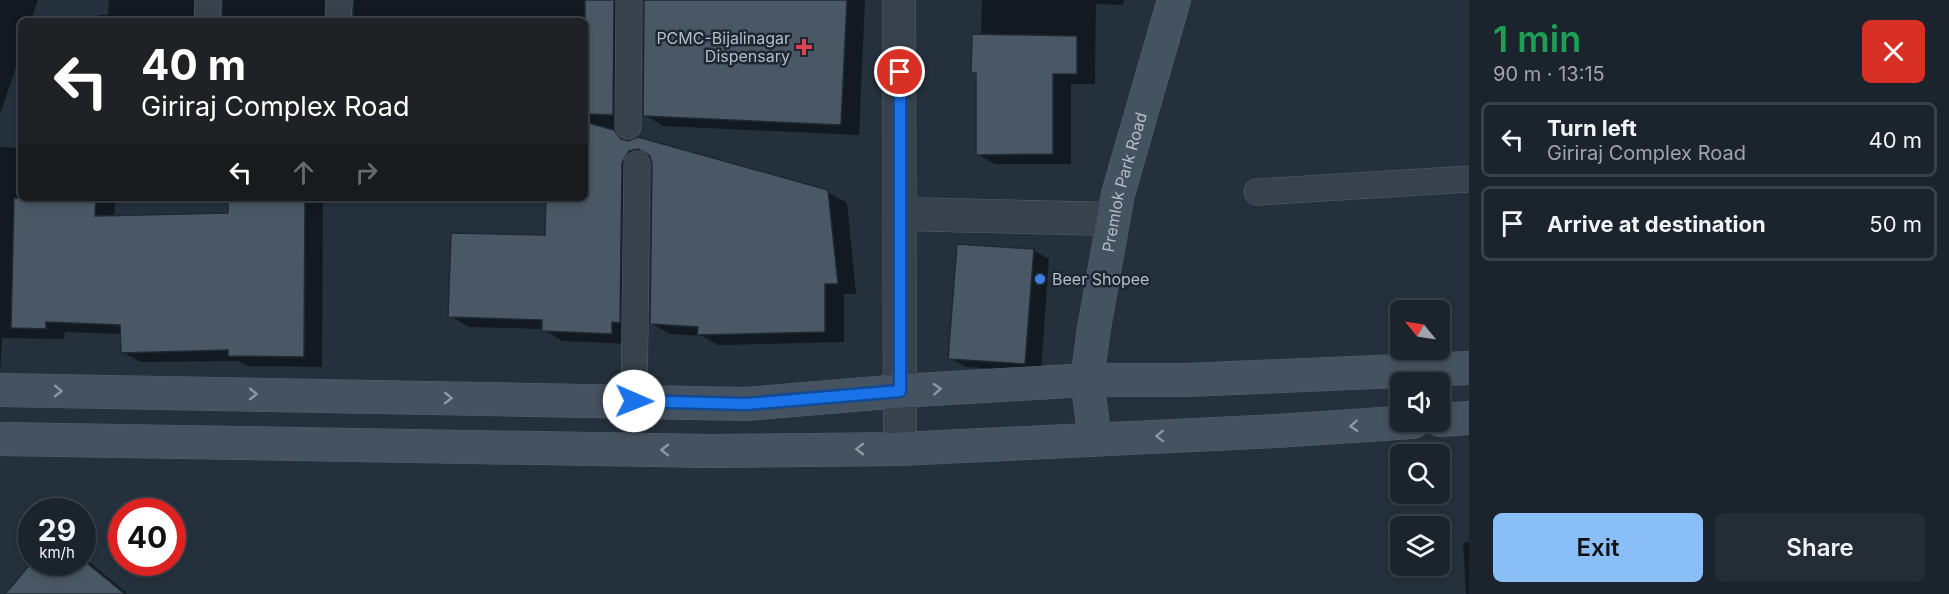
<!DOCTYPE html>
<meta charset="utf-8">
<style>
:root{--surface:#1b242d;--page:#242c35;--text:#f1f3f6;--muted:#a0a4aa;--line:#394149;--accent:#89bef6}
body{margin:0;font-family:Inter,sans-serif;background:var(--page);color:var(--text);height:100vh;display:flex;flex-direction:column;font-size:22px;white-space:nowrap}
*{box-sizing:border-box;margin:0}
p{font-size:20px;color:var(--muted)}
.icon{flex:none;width:33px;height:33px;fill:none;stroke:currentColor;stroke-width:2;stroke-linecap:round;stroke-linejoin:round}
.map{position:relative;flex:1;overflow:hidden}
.sheet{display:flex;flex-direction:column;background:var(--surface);width:480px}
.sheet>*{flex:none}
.banner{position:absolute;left:18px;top:18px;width:570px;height:183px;border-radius:9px;box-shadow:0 3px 9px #0003,0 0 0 2px var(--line);background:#202124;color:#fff;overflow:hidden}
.needle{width:39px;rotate:300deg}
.tools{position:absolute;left:1390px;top:300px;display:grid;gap:12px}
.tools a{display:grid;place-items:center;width:60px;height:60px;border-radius:9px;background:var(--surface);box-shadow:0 3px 9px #0003,0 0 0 2px var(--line);font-size:30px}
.speed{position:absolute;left:18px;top:498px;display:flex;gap:12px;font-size:30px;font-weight:700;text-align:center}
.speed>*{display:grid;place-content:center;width:78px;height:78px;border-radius:50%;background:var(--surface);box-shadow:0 3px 9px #0003,0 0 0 2px var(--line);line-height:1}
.speed small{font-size:15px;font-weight:400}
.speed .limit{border:9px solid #d22;background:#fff;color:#111}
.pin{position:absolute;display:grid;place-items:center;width:51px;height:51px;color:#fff;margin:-26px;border:3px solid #fff;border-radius:50%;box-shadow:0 2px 6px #0007}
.me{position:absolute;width:66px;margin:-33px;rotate:91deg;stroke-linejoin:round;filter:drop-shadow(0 0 4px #0008)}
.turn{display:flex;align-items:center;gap:21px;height:126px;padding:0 24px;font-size:27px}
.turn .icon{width:78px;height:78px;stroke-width:2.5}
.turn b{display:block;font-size:42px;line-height:51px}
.lanes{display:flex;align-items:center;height:57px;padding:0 24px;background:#0003;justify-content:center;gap:30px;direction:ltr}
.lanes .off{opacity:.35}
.round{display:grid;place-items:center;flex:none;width:63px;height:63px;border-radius:9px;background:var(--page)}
.head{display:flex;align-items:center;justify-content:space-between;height:102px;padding:0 24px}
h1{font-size:36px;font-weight:600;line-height:45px;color:#1e9e55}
.button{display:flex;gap:12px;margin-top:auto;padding:12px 24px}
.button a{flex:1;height:69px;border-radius:9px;background:var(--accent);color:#111;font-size:24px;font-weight:600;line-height:69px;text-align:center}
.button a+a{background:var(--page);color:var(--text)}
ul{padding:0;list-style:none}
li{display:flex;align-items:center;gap:18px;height:75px;margin:0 12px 9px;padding:0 12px;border:3px solid var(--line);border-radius:9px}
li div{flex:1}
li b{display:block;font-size:22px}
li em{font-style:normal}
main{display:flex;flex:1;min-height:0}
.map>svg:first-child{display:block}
.shadow{fill:#0007}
.building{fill:#4a5865;stroke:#1e2933;stroke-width:1.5}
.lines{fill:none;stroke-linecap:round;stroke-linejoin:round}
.lane-casing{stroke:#55606a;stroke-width:27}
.street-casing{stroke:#55606a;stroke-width:34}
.secondary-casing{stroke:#55606a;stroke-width:34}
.lane{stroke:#37424c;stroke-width:26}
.street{stroke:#37424c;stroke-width:33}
.secondary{stroke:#45525f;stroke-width:33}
.oneway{stroke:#8c98a3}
.route-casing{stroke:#114b97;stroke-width:15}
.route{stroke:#1a73e8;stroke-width:10}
.health-dot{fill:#e0444e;stroke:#1c2731;stroke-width:2}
.shop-dot{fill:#3f7fe0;stroke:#1c2731;stroke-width:2}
.labels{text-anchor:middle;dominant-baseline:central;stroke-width:5;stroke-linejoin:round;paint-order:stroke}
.poi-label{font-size:16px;fill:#b3bdc8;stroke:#1c2731;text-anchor:end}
.street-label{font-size:16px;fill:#b3bdc8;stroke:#1c2731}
</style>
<main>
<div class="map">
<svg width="1469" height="594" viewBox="0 0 1469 594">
<rect width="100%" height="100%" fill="#24303c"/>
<path class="shadow" d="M0,0H38L31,21H21V52L0,115Z
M109,0H206L213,21H99V15H108Z
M223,0H337L344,21H222Z
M354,0H632L630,142L828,192L847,203L856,294H844V342L718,345L702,336L670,334L651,323L652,161L643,166L630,344L562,341L543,329L469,327L450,316L546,236L548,198H585V21H353Z
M645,0H865L859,135L663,126L645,115Z
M982,0H1124L1123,5L1096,4L1095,84H1071V164H995L977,154V75L972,72L981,36Z
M0,147L21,148V198H116L114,217L230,215V198H323L322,367L248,366L238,361L141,362L122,352V334L65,332L64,339L2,338L0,376Z
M1033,250L1049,259L1041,372L966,367L950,358Z
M1469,542V594H1466L1463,543Z
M82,556L128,594H7L82,562Z"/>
<path class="building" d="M585,0H614L613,115L585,114Z
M644,0H847L841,125L643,116Z
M972,34L1077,36V74H1053V154L976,155V73H971Z
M585,122L614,130L621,139L628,141L638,137L828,190L838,284H825V332L697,335L698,327L650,324L652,164L650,156L638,149L629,151L622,163L620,323L612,322V334L542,331V320L448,317L451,233L545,235L546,198H585Z
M14,198H96L95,216L228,213V198H305L304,357L228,356V350L121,353L120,325L46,322V329L11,328Z
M957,244L1034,249L1025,364L948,359Z
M82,559L125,594H5L32,562H82Z"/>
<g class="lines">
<g class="lane-casing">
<path id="lane" d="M207,21L208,0
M338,21L339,0
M628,126L629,0
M1257,192L1469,179
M634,401L637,164"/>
</g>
<g class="street-casing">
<path id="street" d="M899,0L900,449
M902,214L1113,219"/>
</g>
<g class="secondary-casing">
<g id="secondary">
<path d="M0,390L746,404L900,391L1087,380H1187L1469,368"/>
<path d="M1440,420L1469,418"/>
<path d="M0,439L709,451L900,449L1277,431L1413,422"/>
<path id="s1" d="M1095,439L1087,380L1094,328L1118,194L1174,0"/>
</g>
</g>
<use href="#lane" class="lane"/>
<use href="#street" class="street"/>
<use href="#secondary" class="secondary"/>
</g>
<defs><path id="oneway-chevron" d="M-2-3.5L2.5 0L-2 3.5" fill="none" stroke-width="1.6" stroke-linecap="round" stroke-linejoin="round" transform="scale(1.5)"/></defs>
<g class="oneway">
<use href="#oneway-chevron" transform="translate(937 389) rotate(-3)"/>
<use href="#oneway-chevron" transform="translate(58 391) rotate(1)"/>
<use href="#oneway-chevron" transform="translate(253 394) rotate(1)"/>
<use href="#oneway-chevron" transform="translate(448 398) rotate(1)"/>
<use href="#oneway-chevron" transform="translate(1354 426) rotate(176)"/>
<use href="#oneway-chevron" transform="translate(1160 436) rotate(178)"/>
<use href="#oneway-chevron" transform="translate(860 449) rotate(179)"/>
<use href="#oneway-chevron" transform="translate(665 450) rotate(-179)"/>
</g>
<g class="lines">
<g class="route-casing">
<path id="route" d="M634,401L746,404L900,391V72"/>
</g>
<use href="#route" class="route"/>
</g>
<path class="health-dot" d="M801 38h6v6h6v6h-6v6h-6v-6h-6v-6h6z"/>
<circle class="shop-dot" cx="1040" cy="279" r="6"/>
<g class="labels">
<g class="poi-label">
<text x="790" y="38">PCMC-Bijalinagar<tspan x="790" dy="18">Dispensary</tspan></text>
<text x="1052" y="279" text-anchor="start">Beer Shopee</text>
</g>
<g class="street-label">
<text stroke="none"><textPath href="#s1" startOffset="261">Premlok Park Road</textPath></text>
</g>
</g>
</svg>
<div class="tools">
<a><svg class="needle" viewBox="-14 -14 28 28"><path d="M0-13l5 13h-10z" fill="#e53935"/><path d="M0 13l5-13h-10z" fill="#a0a4aa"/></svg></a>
<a><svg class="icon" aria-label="sound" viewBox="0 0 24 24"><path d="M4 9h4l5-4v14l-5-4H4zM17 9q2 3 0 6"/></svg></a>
<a><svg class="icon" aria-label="search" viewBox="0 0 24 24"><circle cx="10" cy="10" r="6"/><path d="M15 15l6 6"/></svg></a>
<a><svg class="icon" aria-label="layers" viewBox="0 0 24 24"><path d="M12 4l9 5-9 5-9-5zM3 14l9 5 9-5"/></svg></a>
</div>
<div class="speed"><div>29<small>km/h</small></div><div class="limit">40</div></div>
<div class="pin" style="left:900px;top:72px;background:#d93025"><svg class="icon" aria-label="arrive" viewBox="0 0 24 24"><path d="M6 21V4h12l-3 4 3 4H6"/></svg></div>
<svg class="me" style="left:634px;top:401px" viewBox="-20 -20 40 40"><circle r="19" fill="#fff"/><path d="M0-13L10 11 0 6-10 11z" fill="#1a73e8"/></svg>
<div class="banner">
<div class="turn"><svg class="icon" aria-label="left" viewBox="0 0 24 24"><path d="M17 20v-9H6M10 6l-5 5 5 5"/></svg><div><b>40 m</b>Giriraj Complex Road</div></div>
<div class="lanes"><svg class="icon" aria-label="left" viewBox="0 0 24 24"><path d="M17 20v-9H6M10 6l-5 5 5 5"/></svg><svg class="icon off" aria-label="ahead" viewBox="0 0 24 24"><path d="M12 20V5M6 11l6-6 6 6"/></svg><svg class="icon off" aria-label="right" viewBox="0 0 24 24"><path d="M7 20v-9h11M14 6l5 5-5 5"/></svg></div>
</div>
</div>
<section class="sheet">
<div class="head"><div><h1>1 min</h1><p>90 m · 13:15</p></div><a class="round" style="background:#d93025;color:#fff"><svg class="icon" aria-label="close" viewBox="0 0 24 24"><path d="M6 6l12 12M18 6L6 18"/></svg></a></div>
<ul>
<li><svg class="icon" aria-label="left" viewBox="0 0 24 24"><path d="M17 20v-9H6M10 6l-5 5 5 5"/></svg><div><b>Turn left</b><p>Giriraj Complex Road</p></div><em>40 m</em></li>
<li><svg class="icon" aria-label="arrive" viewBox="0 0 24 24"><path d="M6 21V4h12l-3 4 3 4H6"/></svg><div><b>Arrive at destination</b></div><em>50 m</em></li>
</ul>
<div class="button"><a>Exit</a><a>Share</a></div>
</section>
</main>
